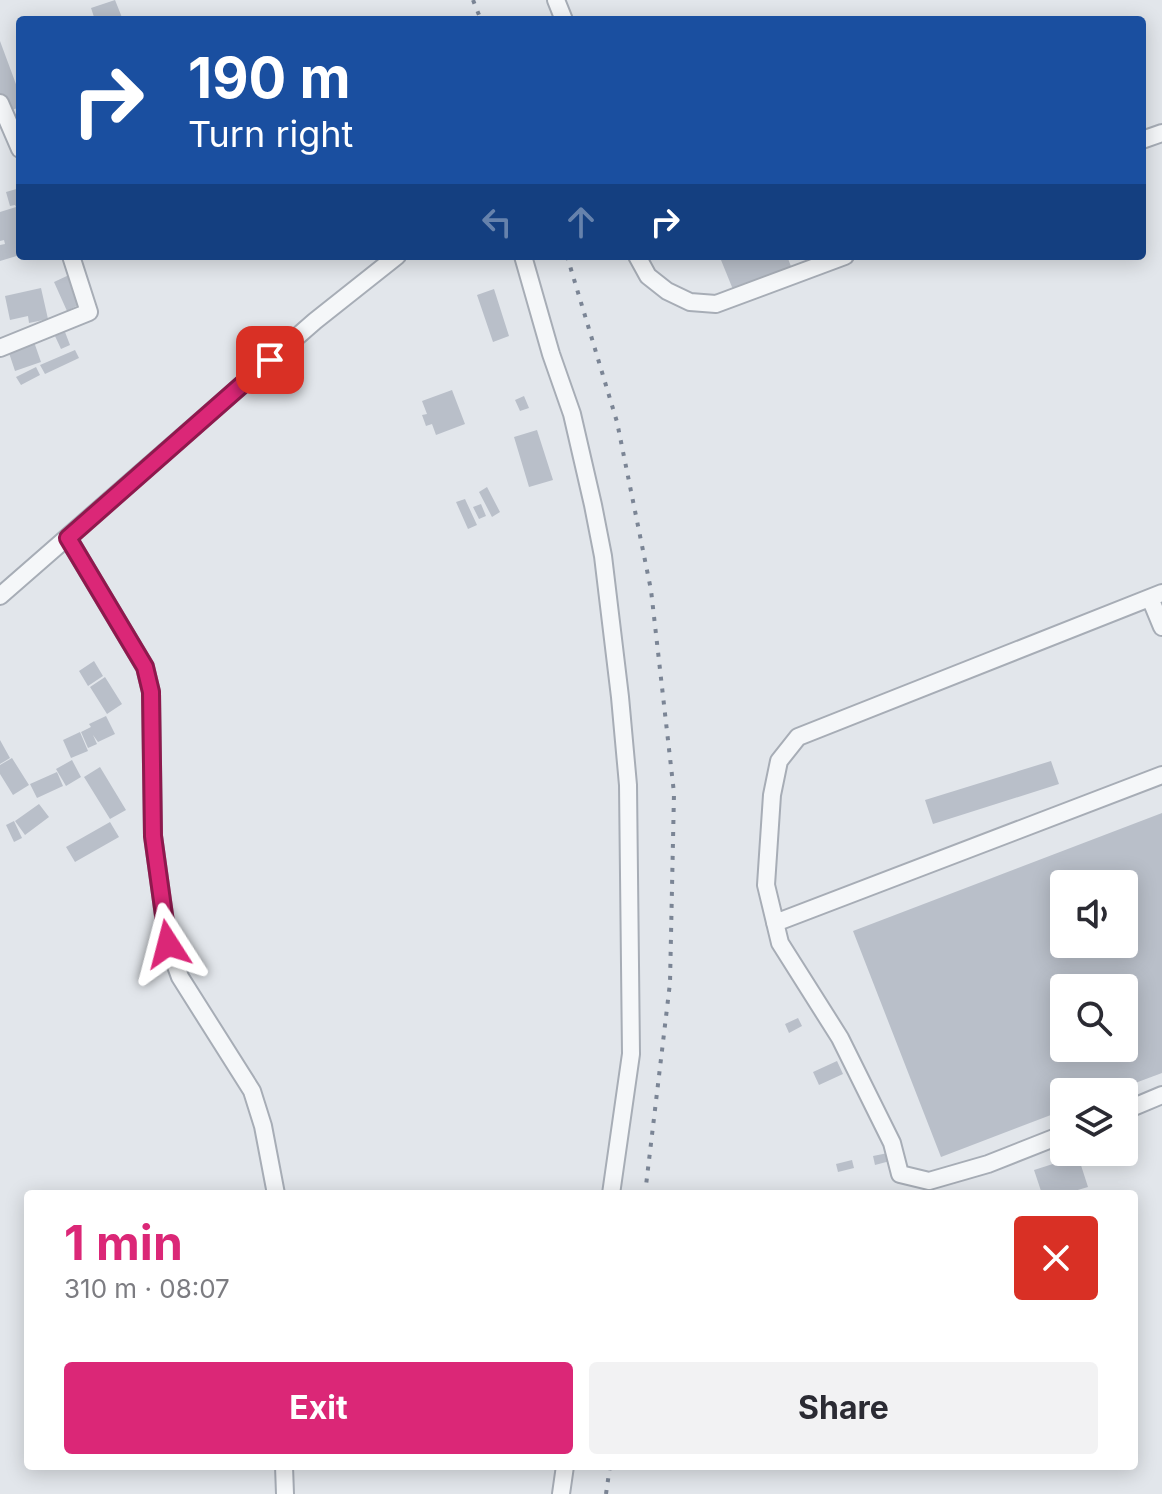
<!DOCTYPE html>
<meta charset="utf-8">
<style>
:root{--surface:#fff;--page:#f2f2f3;--text:#2b2b33;--muted:#7c7c81;--accent:#db2777}
body{margin:0;font-family:Inter,sans-serif;background:var(--page);color:var(--text);height:100vh;display:flex;flex-direction:column;font-size:30px;white-space:nowrap}
*{box-sizing:border-box;margin:0}
p{font-size:26px;color:var(--muted)}
.icon{flex:none;width:44px;height:44px;fill:none;stroke:currentColor;stroke-width:2;stroke-linecap:round;stroke-linejoin:round}
.map{position:relative;flex:1;overflow:hidden}
.panel{position:absolute;left:24px;top:1190px;width:1114px;height:280px;display:flex;flex-direction:column;background:var(--surface);border-radius:8px;box-shadow:0 4px 20px #0003}
.panel>*{flex:none}
.banner{position:absolute;left:16px;top:16px;width:1130px;height:244px;border-radius:8px;box-shadow:0 4px 20px #0003;background:#1a4fa0;color:#fff;overflow:hidden}
.fabs{position:absolute;left:1050px;top:870px;display:grid;gap:16px}
.fabs a{display:grid;place-items:center;width:88px;height:88px;border-radius:8px;background:var(--surface);box-shadow:0 4px 20px #0003;font-size:40px}
.pin{position:absolute;display:grid;place-items:center;width:68px;height:68px;color:#fff;margin:-34px;border-radius:16px;box-shadow:0 4px 12px #0006}
.me{position:absolute;width:88px;margin:-44px;rotate:351deg;stroke-linejoin:round;filter:drop-shadow(0 0 6px #0008)}
.turn{display:flex;align-items:center;gap:28px;height:168px;padding:0 40px;font-size:36px}
.turn .icon{width:104px;height:104px;stroke-width:2.5}
.turn b{display:block;font-size:56px;line-height:68px}
.lanes{display:flex;align-items:center;height:76px;padding:0 40px;background:#0003;justify-content:center;gap:40px;direction:ltr}
.lanes .off{opacity:.35}
.round{display:grid;place-items:center;flex:none;width:84px;height:84px;border-radius:8px;background:var(--page)}
.head{display:flex;align-items:center;justify-content:space-between;height:136px;padding:0 40px}
h1{font-size:48px;font-weight:700;line-height:60px;color:var(--accent)}
.action{display:flex;gap:16px;margin-top:auto;padding:16px 40px}
.action a{flex:1;height:92px;border-radius:8px;background:var(--accent);color:#fff;font-size:32px;font-weight:700;line-height:92px;text-align:center}
.action a+a{background:var(--page);color:var(--text)}
.map>svg:first-child{display:block}
.building{fill:#b9bfc9;fill-rule:evenodd}
.lines{fill:none;stroke-linecap:round;stroke-linejoin:round}
.minor-casing{stroke:#a7adb6;stroke-width:20}
.minor{stroke:#f5f7f9;stroke-width:16}
.rail{stroke:#7b8595;stroke-width:4;stroke-dasharray:4 8;stroke-linecap:butt}
.route-casing{stroke:#8e194d;stroke-width:20}
.route{stroke:#db2777;stroke-width:14}
</style>
<div class="map">
<svg width="1162" height="1494" viewBox="0 0 1162 1494">
<rect width="100%" height="100%" fill="#e2e6eb"/>
<path class="building" d="M115,0L123,20H108L107,17L95,20L91,8Z
M0,41L20,95V107L4,113L0,101Z
M20,188V255L0,261V245L5,244L4,240L0,241V212L16,207L15,205L10,206L6,192Z
M731,256H787L792,269L734,292L721,260Z
M69,275L82,303L67,311L54,282Z
M41,288L48,319L29,323L28,316L10,320L5,296Z
M494,289L509,336L493,342L477,295Z
M65,332L70,345L61,349L55,336Z
M33,339L41,362L15,371L7,347Z
M75,350L79,358L45,374L40,365Z
M36,367L40,375L21,385L16,377Z
M452,390L465,424L436,435L432,424L426,426L422,415L427,414L422,401Z
M524,396L529,408L520,411L515,400Z
M537,430L553,480L529,487L514,437Z
M487,487L500,512L492,517L479,492Z
M465,499L477,525L468,529L456,502Z
M481,504L486,516L479,519L473,507Z
M94,661L103,676L88,686L79,671Z
M105,677L122,704L107,714L90,687Z
M106,716L115,734L98,742L93,735L97,744L88,748L81,732L91,727L89,724Z
M80,732L88,751L71,758L63,740Z
M0,740L10,758L0,764Z
M12,758L29,785L13,795L0,774V765Z
M72,760L81,777L66,786L56,769Z
M1051,761L1059,784L933,824L925,800Z
M100,767L126,810L110,819L84,777Z
M57,772L63,786L37,798L30,784Z
M39,804L49,817L25,835L15,821Z
M1162,813V1073L1111,1092H1064V1110L941,1157L853,931ZM1064,884H1124V944H1064ZM1064,988H1124V1048H1064Z
M14,821L22,838L14,842L6,825Z
M110,822L119,837L75,862L66,847Z
M798,1018L802,1026L789,1033L785,1024Z
M837,1061L843,1074L819,1085L813,1072Z
M888,1153L890,1161L875,1165L873,1156Z
M1078,1156L1088,1187L1064,1194H1042L1034,1170Z
M852,1160L854,1168L838,1172L836,1164Z"/>
<g class="lines">
<g class="minor-casing">
<path id="minor" d="M556,0L564,20
M0,103L20,149
M1142,140L1162,133
M523,256L551,354L572,414L593,505L603,556L620,697L628,785L631,1054L611,1194
M637,256L648,276L667,291L690,302L716,304L845,256
M0,348L89,312L71,256
M68,538L145,667L151,692L153,836L168,944L180,977L252,1091L263,1126L276,1194
M0,596L315,321L397,256
M1150,598L1162,627
M775,923L1162,775
M1124,1111L1162,1095
M1064,1134L988,1164L929,1181L900,1174L892,1143L840,1038L780,943L766,885L772,795L779,761L798,737L1162,593
M284,1466L285,1494
M561,1494L565,1466"/>
</g>
<use href="#minor" class="minor"/>
<path class="rail" d="M473,0L481,20
M567,256L617,422L651,590L674,793L670,983L645,1194
M606,1494L610,1466"/>
</g>
<g class="lines">
<g class="route-casing">
<path id="route" d="M168,944L153,836L151,692L145,667L68,538L270,360"/>
</g>
<use href="#route" class="route"/>
</g>
</svg>
<div class="fabs">
<a><svg class="icon" aria-label="sound" viewBox="0 0 24 24"><path d="M4 9h4l5-4v14l-5-4H4zM17 9q2 3 0 6"/></svg></a>
<a><svg class="icon" aria-label="search" viewBox="0 0 24 24"><circle cx="10" cy="10" r="6"/><path d="M15 15l6 6"/></svg></a>
<a><svg class="icon" aria-label="layers" viewBox="0 0 24 24"><path d="M12 4l9 5-9 5-9-5zM3 14l9 5 9-5"/></svg></a>
</div>
<div class="pin" style="left:270px;top:360px;background:#d93025"><svg class="icon" aria-label="arrive" viewBox="0 0 24 24"><path d="M6 21V4h12l-3 4 3 4H6"/></svg></div>
<svg class="me" style="left:168px;top:944px" viewBox="-20 -20 40 40"><path d="M0-17L14 15 0 8-14 15z" fill="#db2777" stroke="#fff" stroke-width="4"/></svg>
<div class="banner">
<div class="turn"><svg class="icon" aria-label="right" viewBox="0 0 24 24"><path d="M7 20v-9h11M14 6l5 5-5 5"/></svg><div><b>190 m</b>Turn right</div></div>
<div class="lanes"><svg class="icon off" aria-label="left" viewBox="0 0 24 24"><path d="M17 20v-9H6M10 6l-5 5 5 5"/></svg><svg class="icon off" aria-label="ahead" viewBox="0 0 24 24"><path d="M12 20V5M6 11l6-6 6 6"/></svg><svg class="icon" aria-label="right" viewBox="0 0 24 24"><path d="M7 20v-9h11M14 6l5 5-5 5"/></svg></div>
</div>
<section class="panel">
<div class="head"><div><h1>1 min</h1><p>310 m · 08:07</p></div><a class="round" style="background:#d93025;color:#fff"><svg class="icon" aria-label="close" viewBox="0 0 24 24"><path d="M6 6l12 12M18 6L6 18"/></svg></a></div>
<div class="action"><a>Exit</a><a>Share</a></div>
</section>
</div>
